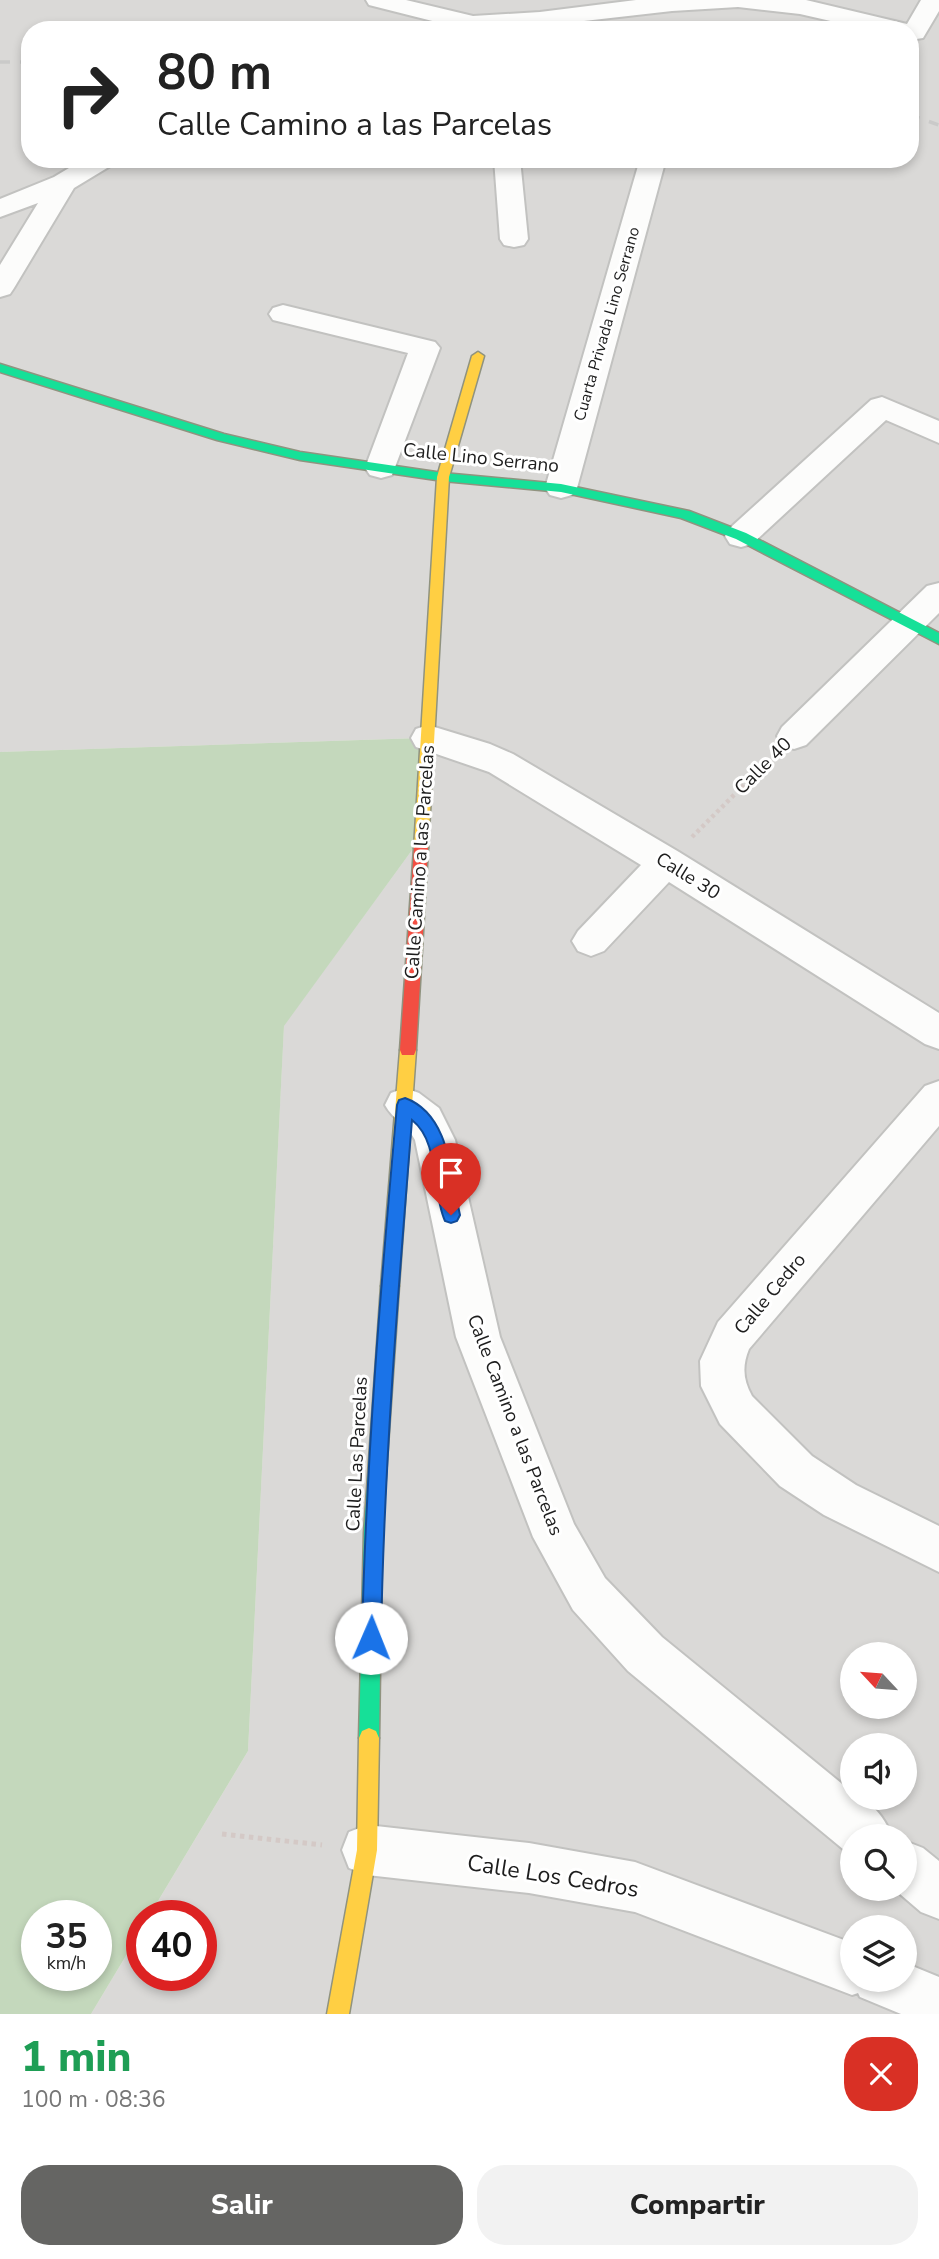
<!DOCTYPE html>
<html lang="es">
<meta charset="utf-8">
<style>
:root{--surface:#fff;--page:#f2f2f2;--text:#222;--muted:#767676;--accent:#656563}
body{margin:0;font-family:"Nunito Sans",sans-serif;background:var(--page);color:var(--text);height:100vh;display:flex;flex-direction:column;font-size:26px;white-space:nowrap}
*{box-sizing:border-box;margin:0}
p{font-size:23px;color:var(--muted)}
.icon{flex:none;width:38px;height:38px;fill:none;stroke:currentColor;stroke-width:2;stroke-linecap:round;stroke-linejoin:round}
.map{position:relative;height:2014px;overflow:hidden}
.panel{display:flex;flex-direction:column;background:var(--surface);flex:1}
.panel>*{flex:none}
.guide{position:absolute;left:21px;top:21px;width:898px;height:147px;border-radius:28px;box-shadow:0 4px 10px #0003;background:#fff;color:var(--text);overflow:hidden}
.needle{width:46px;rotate:296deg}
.buttons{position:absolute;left:840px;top:1642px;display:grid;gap:14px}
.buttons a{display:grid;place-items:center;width:77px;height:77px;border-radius:50%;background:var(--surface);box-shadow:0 4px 10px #0003;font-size:35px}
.speed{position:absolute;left:21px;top:1900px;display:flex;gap:14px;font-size:35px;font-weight:700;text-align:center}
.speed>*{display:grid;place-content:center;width:91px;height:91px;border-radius:50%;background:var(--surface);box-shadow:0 4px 10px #0003;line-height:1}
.speed small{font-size:18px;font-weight:400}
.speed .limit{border:10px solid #d22;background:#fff;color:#111}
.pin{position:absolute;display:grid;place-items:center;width:60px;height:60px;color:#fff;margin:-72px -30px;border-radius:50% 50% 50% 0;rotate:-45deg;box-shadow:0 0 7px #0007}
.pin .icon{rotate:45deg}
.me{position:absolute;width:77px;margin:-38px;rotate:1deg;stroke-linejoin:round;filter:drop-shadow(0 0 5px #0008)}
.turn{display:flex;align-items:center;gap:24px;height:147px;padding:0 21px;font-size:32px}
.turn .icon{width:91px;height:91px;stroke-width:2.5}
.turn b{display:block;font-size:49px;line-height:60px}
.round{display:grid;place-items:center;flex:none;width:74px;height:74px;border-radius:28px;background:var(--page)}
.summary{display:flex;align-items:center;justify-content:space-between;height:119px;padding:0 21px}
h1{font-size:42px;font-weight:800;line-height:52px;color:#1e9e55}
.button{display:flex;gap:14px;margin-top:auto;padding:14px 21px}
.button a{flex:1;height:80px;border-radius:28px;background:var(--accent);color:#fff;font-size:28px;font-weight:800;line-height:80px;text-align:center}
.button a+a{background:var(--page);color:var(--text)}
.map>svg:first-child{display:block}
.residential{fill:#dad9d7;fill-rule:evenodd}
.forest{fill:#c4d8bc;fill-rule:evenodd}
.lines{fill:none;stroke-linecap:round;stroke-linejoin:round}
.street-casing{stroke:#c2c2c0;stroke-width:4}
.fast-casing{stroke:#90937f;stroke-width:3}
.slow-casing{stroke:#90937f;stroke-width:3}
.jam-casing{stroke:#90937f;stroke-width:3}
.path-far1{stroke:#d4c9c6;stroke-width:4.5;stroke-dasharray:3.5 3.5;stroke-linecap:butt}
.path{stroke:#d4c9c6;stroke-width:5;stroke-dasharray:4.5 4.5;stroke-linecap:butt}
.street{fill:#fcfcfb;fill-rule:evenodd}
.fast{fill:#16e098;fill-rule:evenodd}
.slow{fill:#ffcf43;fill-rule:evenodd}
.jam{fill:#f24e42;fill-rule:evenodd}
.rail{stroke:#cacac9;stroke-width:3.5;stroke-dasharray:10 10;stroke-linecap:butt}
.route{fill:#1a73e8;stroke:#114b97;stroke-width:2}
.labels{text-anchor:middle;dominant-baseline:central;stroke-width:6;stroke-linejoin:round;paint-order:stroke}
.far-street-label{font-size:16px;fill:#1d1d1d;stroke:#fff}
.street-label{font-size:19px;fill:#1d1d1d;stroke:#fff}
.near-street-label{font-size:23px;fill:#1d1d1d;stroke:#fff}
</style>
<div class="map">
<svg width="939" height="2014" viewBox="0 0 939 2014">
<rect width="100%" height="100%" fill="#ebeae5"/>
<path class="residential" d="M0,0H939V2014H91L142,1929V1976H201V1916H149L248,1751L284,1025L415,846L421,738L0,752ZM30,30H910V159H30ZM852,1654H905V1706H852ZM852,1745H905V1797H852ZM852,1836H905V1888H852ZM852,1927H905V1979H852Z"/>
<path class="forest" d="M422,738L415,846L284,1026L248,1751L149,1916H142V1929L91,2014H0V752ZM37,1916H96V1976H37Z"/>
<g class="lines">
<g class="street-casing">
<path id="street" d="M366,0H406L473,16L540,12L636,0H806L907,24L921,0H939V11L923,38L910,40V30H870L800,14L738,7L672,11L540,26L468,30L369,5Z
M84,159H116L112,165L74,188L14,288L10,294L0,297V265L38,203L0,217V199L54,177Z
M494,159H520L528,239L524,245L514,247L504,245L500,239Z
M640,159H666L577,488L572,495L561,498L550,495L545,488Z
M283,305L435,342L440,348L392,475L381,478L370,475L365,468L408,353L273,320L269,314L273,308Z
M882,397L939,421V443L886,420L752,544L741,547L730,544L725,536L730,528L871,400Z
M939,583V613L806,745L794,749L782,745L777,736L782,727L927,586Z
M428,725L490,744L513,754L679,852L939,1013V1049L925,1044L669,882L604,951L591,956L578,951L572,941L578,931L641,865L489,772L416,747L411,738L416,729Z
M939,1081V1126L749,1349C742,1366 743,1380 752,1396L812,1456L856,1485L939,1526V1572L824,1515L780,1486L720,1424L701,1386L700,1361L718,1322L925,1086Z
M405,1088L419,1093L439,1108L455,1140L500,1337L574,1524L605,1578L662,1637L852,1792V1797C871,1797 886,1821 892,1836H852V1855L849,1854L628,1671L573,1610L533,1537L456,1337L415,1140C408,1126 393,1120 385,1105L391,1093Z
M367,1825L529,1843L635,1862L852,1943V1979H905V1963L939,1977V2014H901L860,1997L858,1993L852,1995L635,1912L529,1893L367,1875L349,1868L342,1850L349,1832Z
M905,1841L923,1848L939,1861V1919L921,1912L893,1888H905Z"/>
</g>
<g class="fast-casing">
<path id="fast" d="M0,364L224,434L300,452L443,473L561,484L689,511L746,533L939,633V644L736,539L681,518L561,492L443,481L300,460L217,440L0,372Z
M390,1278L396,1281L399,1286L382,1533L379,1738L376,1745L369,1748L362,1745L359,1738L364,1533L381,1286L384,1281Z"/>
</g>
<g class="slow-casing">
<path id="slow" d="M478,352L484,356L449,477L428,848L421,854L414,848L437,477L472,356Z
M408,1043L414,1045L416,1050L399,1286L396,1291L390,1294L384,1291L381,1286L400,1050L402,1045Z
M369,1728L376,1731L379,1738L377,1850L349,2014H327L357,1850L359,1738L362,1731Z"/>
</g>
<g class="jam-casing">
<path id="jam" d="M421,842L428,848L416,1050L414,1055H402L400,1050L414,848Z"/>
</g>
<path class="path-far1" d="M692,837L770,759"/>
<path class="path" d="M222,1834L322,1845"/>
<use href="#street" class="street"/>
<use href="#fast" class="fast"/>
<use href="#slow" class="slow"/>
<use href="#jam" class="jam"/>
<path class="rail" d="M0,62H30
M910,115L939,125"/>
</g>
<path class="route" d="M405,1098C450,1114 451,1176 460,1215L457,1221L451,1223L445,1221C431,1190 440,1142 412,1120C398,1293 384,1465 381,1638L378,1645L371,1648L364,1645L362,1638C366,1460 381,1283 397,1105L399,1100Z"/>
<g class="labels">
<g class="far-street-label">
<text transform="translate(607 324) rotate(-74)">Cuarta Privada Lino Serrano</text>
</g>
<g class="street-label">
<text transform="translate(481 458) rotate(6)">Calle Lino Serrano</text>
<text transform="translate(763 766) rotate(-45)">Calle 40</text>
<text transform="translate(420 862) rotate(-86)">Calle Camino a las Parcelas</text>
<text transform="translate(688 876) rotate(32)">Calle 30</text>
<text transform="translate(770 1294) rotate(-50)">Calle Cedro</text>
<text transform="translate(515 1425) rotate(69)">Calle Camino a las Parcelas</text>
<text transform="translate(357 1454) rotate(-87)">Calle Las Parcelas</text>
</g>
<g class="near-street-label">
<text transform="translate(553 1876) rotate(9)">Calle Los Cedros</text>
</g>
</g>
</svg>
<div class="buttons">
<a><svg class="needle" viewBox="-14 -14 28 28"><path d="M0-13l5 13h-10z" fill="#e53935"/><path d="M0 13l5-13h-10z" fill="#767676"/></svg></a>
<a><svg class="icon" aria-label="sound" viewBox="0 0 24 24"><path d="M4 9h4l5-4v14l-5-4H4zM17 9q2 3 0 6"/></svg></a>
<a><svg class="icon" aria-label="search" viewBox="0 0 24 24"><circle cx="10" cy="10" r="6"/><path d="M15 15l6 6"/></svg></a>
<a><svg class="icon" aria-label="layers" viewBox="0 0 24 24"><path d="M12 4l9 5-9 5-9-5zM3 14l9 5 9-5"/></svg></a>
</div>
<div class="speed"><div>35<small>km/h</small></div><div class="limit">40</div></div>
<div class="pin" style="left:451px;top:1215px;background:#d93025"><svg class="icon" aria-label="arrive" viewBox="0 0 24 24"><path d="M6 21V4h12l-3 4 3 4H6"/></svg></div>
<svg class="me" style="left:371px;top:1638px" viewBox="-20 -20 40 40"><circle r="19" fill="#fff"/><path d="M0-13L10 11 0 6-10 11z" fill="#1a73e8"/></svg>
<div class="guide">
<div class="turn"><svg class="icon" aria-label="right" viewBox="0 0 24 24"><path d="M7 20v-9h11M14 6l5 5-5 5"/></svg><div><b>80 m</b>Calle Camino a las Parcelas</div></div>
</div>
</div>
<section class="panel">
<div class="summary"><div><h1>1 min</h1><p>100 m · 08:36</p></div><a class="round" style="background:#d93025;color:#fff"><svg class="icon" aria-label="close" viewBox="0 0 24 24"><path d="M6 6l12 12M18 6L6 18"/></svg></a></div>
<div class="button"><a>Salir</a><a>Compartir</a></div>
</section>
